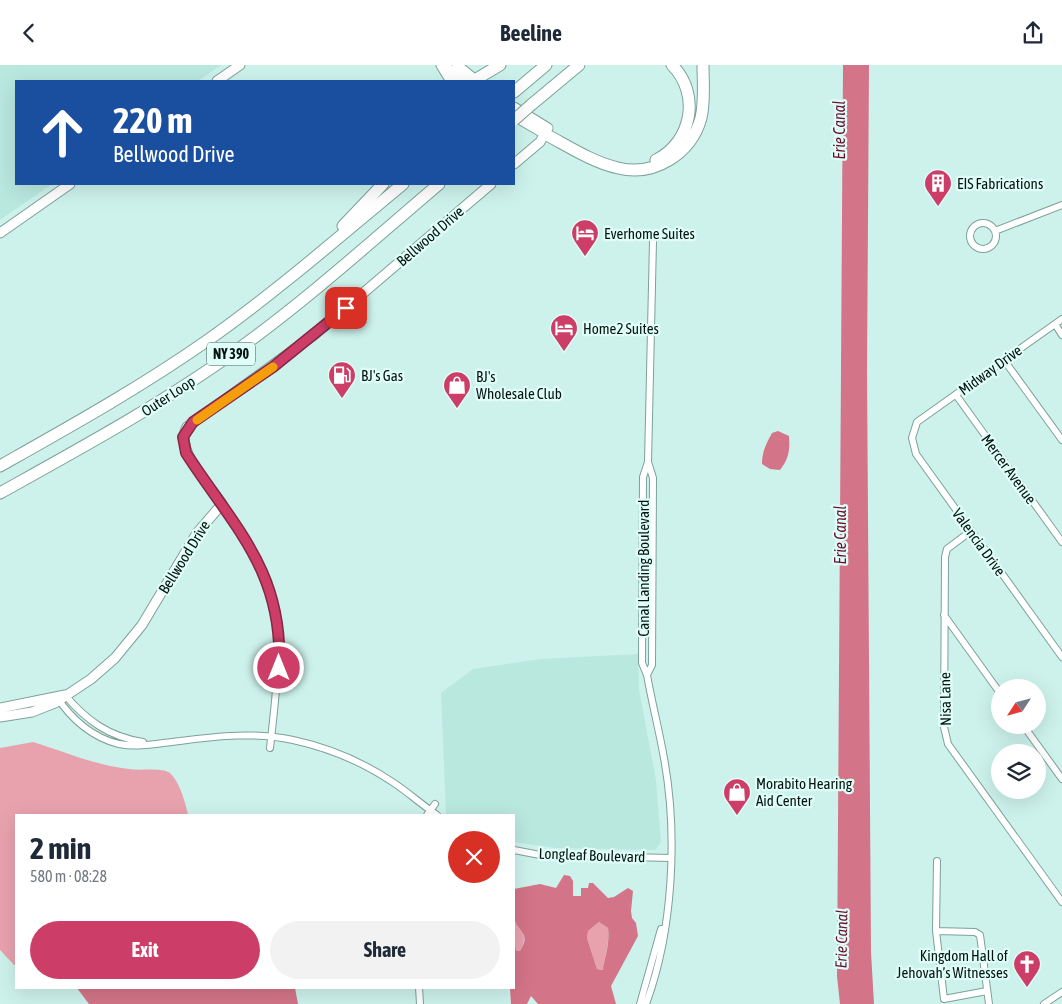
<!DOCTYPE html>
<meta charset="utf-8">
<style>
:root{--surface:#fff;--page:#f2f2f3;--text:#1f2937;--muted:#747a83;--accent:#cc3e67}
body{margin:0;font-family:"Asap Condensed",sans-serif;background:var(--page);color:var(--text);height:100vh;display:flex;flex-direction:column;font-size:19px;white-space:nowrap}
*{box-sizing:border-box;margin:0}
p{font-size:16px;color:var(--muted)}
.icon{flex:none;width:28px;height:28px;fill:none;stroke:currentColor;stroke-width:2;stroke-linecap:round;stroke-linejoin:round}
.map{position:relative;flex:1;overflow:hidden}
.sheet{position:absolute;left:15px;top:749px;width:500px;height:175px;display:flex;flex-direction:column;background:var(--surface);border-radius:0px;box-shadow:0 5px 20px #0002}
.sheet>*{flex:none}
.banner{position:absolute;left:15px;top:15px;width:500px;height:105px;border-radius:0px;box-shadow:0 5px 20px #0002;background:#1a4fa0;color:#fff;overflow:hidden}
.needle{width:32px;rotate:234deg}
.buttons{position:absolute;left:991px;top:614px;display:grid;gap:10px}
.buttons a{display:grid;place-items:center;width:55px;height:55px;border-radius:50%;background:var(--surface);box-shadow:0 5px 20px #0002;font-size:25px}
.pin{position:absolute;display:grid;place-items:center;width:42px;height:42px;color:#fff;margin:-21px;border-radius:10px;box-shadow:0 2px 8px #0006}
.me{position:absolute;width:55px;margin:-28px;rotate:0deg;stroke-linejoin:round;filter:drop-shadow(0 0 4px #0008)}
.turn{display:flex;align-items:center;gap:18px;height:105px;padding:0 15px;font-size:22px}
.turn .icon{width:65px;height:65px;stroke-width:2.5}
.turn b{display:block;font-size:35px;line-height:42px}
.round{display:grid;place-items:center;flex:none;width:52px;height:52px;border-radius:26px;background:var(--page)}
.head{display:flex;align-items:center;justify-content:space-between;height:85px;padding:0 15px}
h1{font-size:30px;font-weight:700;line-height:38px}
.cta{display:flex;gap:10px;margin-top:auto;padding:10px 15px}
.cta a{flex:1;height:58px;border-radius:30px;background:var(--accent);color:#fff;font-size:20px;font-weight:700;line-height:58px;text-align:center}
.cta a+a{background:var(--page);color:var(--text)}
header{display:flex;justify-content:space-between;align-items:center;height:65px;padding:0 15px;background:var(--surface);font-size:22px;font-weight:700}
.map>svg:first-child{display:block}
.built{fill:#b9e8df}
.green{fill:#e8a2ae}
.water{fill:#d37488;fill-rule:evenodd}
.lines{fill:none;stroke-linecap:round;stroke-linejoin:round}
.street-casing{stroke:#7da19a;stroke-width:8}
.secondary-casing{stroke:#7da19a;stroke-width:11}
.highway-casing{stroke:#7da19a;stroke-width:13}
.street{stroke:#fff;stroke-width:6}
.secondary{stroke:#fff;stroke-width:9}
.highway{stroke:#fff;stroke-width:11}
.highway-bridge-casing{stroke:#7da19a;stroke-width:13;stroke-linecap:butt}
.highway-bridge{stroke:#fff;stroke-width:11}
.route-casing{stroke:#852843;stroke-width:12}
.route{stroke:#cc3e67;stroke-width:9}
.slow{stroke:#f59e0b;stroke-width:9}
.labels{text-anchor:middle;dominant-baseline:central;stroke-width:4.5;stroke-linejoin:round;paint-order:stroke}
.shield{fill:#e0fef8;stroke:#475a56;stroke-width:1}
.shield-label{font-size:14px;font-weight:bold;fill:#061311}
.poi-label{font-size:15px;fill:#061311;stroke:#e0fef8;text-anchor:start}
.street-label{font-size:15px;fill:#061311;stroke:#e0fef8}
.water-label{font-size:16px;font-style:italic;fill:#69122e;stroke:#e0fef8}
</style>
<header><svg class="icon" aria-label="back" viewBox="0 0 24 24"><path d="M15 5l-7 7 7 7"/></svg>Beeline<svg class="icon" aria-label="share" viewBox="0 0 24 24"><path d="M12 15V3M7 8l5-5 5 5M5 13v7h14v-7"/></svg></header>
<div class="map">
<svg width="1062" height="939" viewBox="0 0 1062 939">
<rect width="100%" height="100%" fill="#cdf2ec"/>
<path class="built" d="M0,0H221L198,16H16V119H52L0,155Z
M638,589L639,624L656,715L661,777L655,785L556,783L514,777V750H446L441,628L473,604L540,594Z"/>
<path class="green" d="M33,677C65,687 95,700 129,704C139,706 162,702 170,708C180,718 185,736 188,750H16V902L0,885V683Z
M514,855C523,864 528,874 520,886H517L514,882Z
M599,857L608,863C610,879 604,890 604,905L597,904L587,873L588,866Z"/>
<path class="water" d="M843,0H869L867,306L871,887L874,939H840L837,911Z
M778,366L789,371C790,385 789,394 780,405L770,404L762,399C762,387 766,379 772,368Z
M564,810L570,811L573,816V831H581V823H588L589,818H593L608,833L614,832L628,823L633,826L631,846L632,853L636,858L638,871L611,921L616,939H538L531,931L527,939H511L510,923L514,922V882L517,886H520C532,868 517,866 514,853C512,845 514,833 514,824L540,819L556,823ZM599,857L608,863C610,878 605,891 603,905L597,904L587,873L588,866Z
M77,923H295L298,939H89Z"/>
<g class="lines">
<g class="street-casing">
<path id="street" d="M970 171a13 13 0 1 1 26 0a13 13 0 1 1-26 0Z
M995,166L1062,140
M1062,254L917,357L912,373L916,389L1062,592
M1055,259L1062,270
M1004,295L1062,375
M956,330L1062,477
M222,439C289,532 282,575 270,683
M971,466L947,484L945,492L944,662L948,679L1062,837
M944,550L1000,628
M647,610L652,600L653,413L648,397L653,176
M65,630C86,655 109,672 143,677
M57,632C71,654 93,673 119,679C138,683 160,678 180,676C218,671 256,667 293,675C330,683 363,697 394,718C409,728 422,740 437,750
M1023,660L1062,714
M427,750L435,739
M514,785L540,790L671,793
M936,866L937,796
M419,922L420,939
M987,926L944,934L936,866L975,867L980,870L989,939
M640,939L661,864
M646,939C673,866 678,770 664,693C659,665 652,638 647,610L642,598L643,412L648,397
M1044,939L1062,927"/>
</g>
<g class="secondary-casing">
<path id="secondary" d="M444,0L465,16
M457,0L477,16
M217,16L240,0
M514,42L548,63L540,77L514,99
M514,51L545,69
M0,168L70,119
M0,643L65,630
M0,652L32,647L55,638L91,614L115,593L142,560L197,468L222,439C209,420 174,384 187,362L314,270L491,119"/>
</g>
<g class="highway-casing">
<path id="highway" d="M442,0L452,16
M473,16L500,0
M514,27L546,0
M531,40L579,0
M545,69C568,81 592,97 618,103C654,112 691,89 701,53C705,36 703,17 703,0
M656,95C692,77 701,29 672,0
M343,161L383,119
M0,401C71,361 141,322 208,275C276,227 339,172 403,119
M0,428C81,383 162,339 237,285C308,234 373,175 439,119"/>
</g>
<use href="#street" class="street"/>
<use href="#secondary" class="secondary"/>
<use href="#highway" class="highway"/>
<g class="highway-bridge-casing">
<path id="highway-bridge" d="M514,55L531,40"/>
</g>
<use href="#highway-bridge" class="highway-bridge"/>
</g>
<g class="lines">
<g class="route-casing">
<path id="route" d="M279,603C284,507 234,462 186,388L183,372L193,357L273,302L346,243"/>
</g>
<use href="#route" class="route"/>
<path class="slow" d="M197,355L273,302"/>
</g>
<defs>
<g id="building-pin" transform="scale(1.4375)"><path d="M0 17L-7.5 6A9.5 9.5 0 1 1 7.5 6Z" fill="#cc3e67" stroke="#e0fef8"/><path d="M-4-6H4V6H1V3H-1V6H-4ZM-2.5-4.3h1.7v1.8h-1.7ZM.8-4.3h1.7v1.8H.8ZM-2.5-1h1.7V.8h-1.7ZM.8-1h1.7V.8H.8Z" fill="#fff"/></g>
<g id="hotel-pin" transform="scale(1.4375)"><path d="M0 17L-7.5 6A9.5 9.5 0 1 1 7.5 6Z" fill="#cc3e67" stroke="#e0fef8"/><path d="M-6-4.5h1.5V1H6V5H4.5V3h-9V5H-6ZM-4 0a1.8 1.8 0 1 1 3.6 0ZM.5 0V-2.5h3Q6-2.5 6 0Z" fill="#fff"/></g>
<g id="fuel-pin" transform="scale(1.4375)"><path d="M0 17L-7.5 6A9.5 9.5 0 1 1 7.5 6Z" fill="#cc3e67" stroke="#e0fef8"/><path d="M-5.5-6h7V0h2V4h1.3V-2.5L3-4.5l.8-.8L6-3V5H2.5V1h-1V6h-7ZM-4.2-4.7v3.2H.2V-4.7Z" fill="#fff"/></g>
<g id="shop-pin" transform="scale(1.4375)"><path d="M0 17L-7.5 6A9.5 9.5 0 1 1 7.5 6Z" fill="#cc3e67" stroke="#e0fef8"/><path d="M-5-2.5h2.3a2.7 3.5 0 0 1 5.4 0H5L5.5 6h-11ZM-1.5-2.5h3a1.5 2.3 0 0 0-3 0Z" fill="#fff"/></g>
<g id="church-pin" transform="scale(1.4375)"><path d="M0 17L-7.5 6A9.5 9.5 0 1 1 7.5 6Z" fill="#cc3e67" stroke="#e0fef8"/><path d="M-1.2-6h2.4v3.5h3.3v2.4h-3.3V6h-2.4V-.1h-3.3v-2.4h3.3Z" fill="#fff"/></g>
</defs>
<g fill-rule="evenodd">
<use href="#building-pin" x="938" y="118"/>
<use href="#hotel-pin" x="585" y="168"/>
<use href="#hotel-pin" x="564" y="263"/>
<use href="#fuel-pin" x="342" y="310"/>
<use href="#shop-pin" x="457" y="320"/>
<use href="#shop-pin" x="737" y="727"/>
<use href="#church-pin" x="1027" y="899"/>
</g>
<g class="labels">
<rect class="shield" x="207" y="277.5" width="48" height="23" rx="4"/>
<g class="shield-label">
<text x="231" y="289">NY 390</text>
</g>
<g class="poi-label">
<text x="957" y="118">EIS Fabrications</text>
<text x="604" y="168">Everhome Suites</text>
<text x="583" y="263">Home2 Suites</text>
<text x="361" y="310">BJ's Gas</text>
<text x="476" y="311">BJ's<tspan x="476" dy="17">Wholesale Club</tspan></text>
<text x="756" y="718">Morabito Hearing<tspan x="756" dy="17">Aid Center</tspan></text>
<text x="1008" y="890" text-anchor="end">Kingdom Hall of<tspan x="1008" dy="17">Jehovah’s Witnesses</tspan></text>
</g>
<g class="street-label">
<text transform="translate(430 171) rotate(-41)">Bellwood Drive</text>
<text transform="translate(990 305) rotate(-36)">Midway Drive</text>
<text transform="translate(168 331) rotate(-33)">Outer Loop</text>
<text transform="translate(1009 404) rotate(54)">Mercer Avenue</text>
<text transform="translate(979 477) rotate(54)">Valencia Drive</text>
<text transform="translate(184 492) rotate(-58)">Bellwood Drive</text>
<text transform="translate(643 503) rotate(-90)">Canal Landing Boulevard</text>
<text transform="translate(945 634) rotate(-91)">Nisa Lane</text>
<text transform="translate(592 790) rotate(2)">Longleaf Boulevard</text>
</g>
<g class="water-label">
<text transform="translate(839 65) rotate(-90)">Erie Canal</text>
<text transform="translate(840 470) rotate(-90)">Erie Canal</text>
<text transform="translate(841 874) rotate(-89)">Erie Canal</text>
</g>
</g>
</svg>
<div class="buttons">
<a><svg class="needle" viewBox="-14 -14 28 28"><path d="M0-13l5 13h-10z" fill="#e53935"/><path d="M0 13l5-13h-10z" fill="#747a83"/></svg></a>
<a><svg class="icon" aria-label="layers" viewBox="0 0 24 24"><path d="M12 4l9 5-9 5-9-5zM3 14l9 5 9-5"/></svg></a>
</div>
<div class="pin" style="left:346px;top:243px;background:#d93025"><svg class="icon" aria-label="arrive" viewBox="0 0 24 24"><path d="M6 21V4h12l-3 4 3 4H6"/></svg></div>
<svg class="me" style="left:279px;top:603px" viewBox="-20 -20 40 40"><circle r="17" fill="#cc3e67" stroke="#fff" stroke-width="3"/><path d="M0-11L8 9 0 5-8 9z" fill="#fff"/></svg>
<div class="banner">
<div class="turn"><svg class="icon" aria-label="ahead" viewBox="0 0 24 24"><path d="M12 20V5M6 11l6-6 6 6"/></svg><div><b>220 m</b>Bellwood Drive</div></div>
</div>
<section class="sheet">
<div class="head"><div><h1>2 min</h1><p>580 m · 08:28</p></div><a class="round" style="background:#d93025;color:#fff"><svg class="icon" aria-label="close" viewBox="0 0 24 24"><path d="M6 6l12 12M18 6L6 18"/></svg></a></div>
<div class="cta"><a>Exit</a><a>Share</a></div>
</section>
</div>
